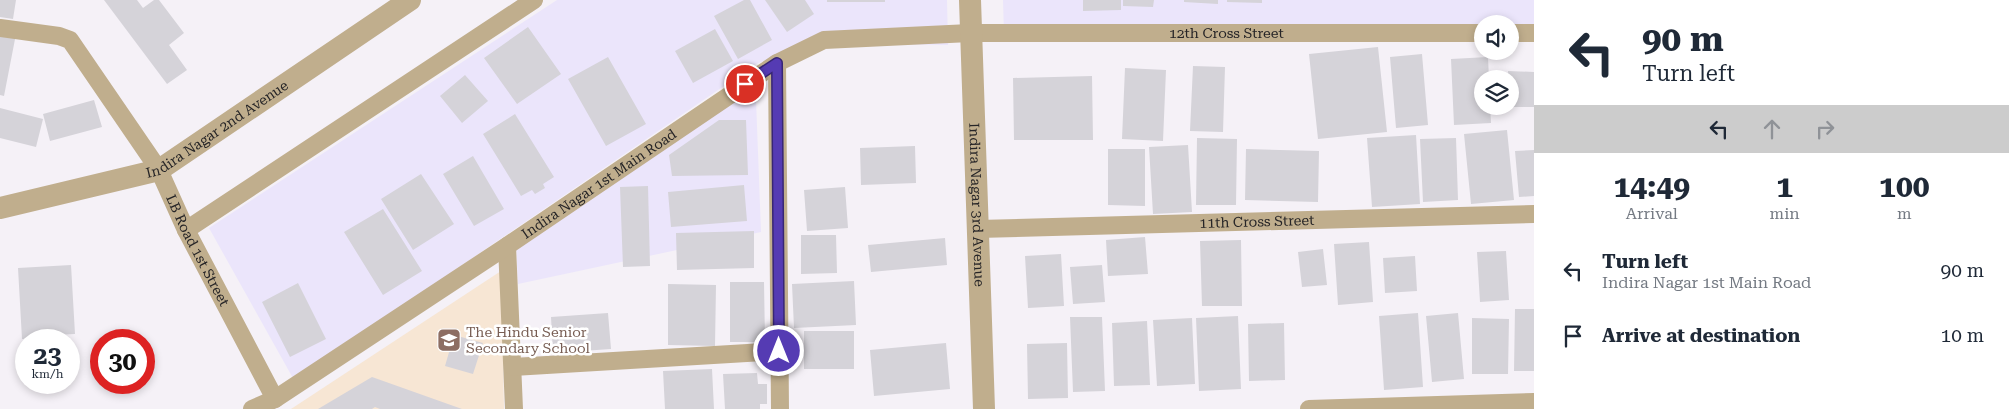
<!DOCTYPE html>
<style>
:root{--surface:#fff;--page:#f6f6f7;--text:#1f2937;--muted:#747a83}
body{margin:0;font-family:"Roboto Serif",serif;background:var(--page);color:var(--text);height:100vh;display:flex;flex-direction:column;font-size:19px;white-space:nowrap}
*{box-sizing:border-box;margin:0}
p{font-size:16px;color:var(--muted)}
.icon{flex:none;width:28px;height:28px;fill:none;stroke:currentColor;stroke-width:2;stroke-linecap:round;stroke-linejoin:round}
.map{position:relative;flex:1;overflow:hidden}
.sheet{display:flex;flex-direction:column;background:var(--surface);width:475px}
.sheet>*{flex:none}
.hud{background:#fff;color:var(--text);overflow:hidden}
.buttons{position:absolute;left:1474px;top:15px;display:grid;gap:10px}
.buttons a{display:grid;place-items:center;width:45px;height:45px;border-radius:50%;background:var(--surface);box-shadow:0 2px 8px #0003;font-size:25px}
.speed{position:absolute;left:15px;top:329px;display:flex;gap:10px;font-size:25px;font-weight:700;text-align:center}
.speed>*{display:grid;place-content:center;width:65px;height:65px;border-radius:50%;background:var(--surface);box-shadow:0 2px 8px #0003;line-height:1}
.speed small{font-size:12px;font-weight:400}
.speed .limit{border:8px solid #d22;background:#fff;color:#111}
.pin{position:absolute;display:grid;place-items:center;width:42px;height:42px;color:#fff;margin:-21px;border:2px solid #fff;border-radius:50%;box-shadow:0 1px 5px #0007}
.me{position:absolute;width:55px;margin:-28px;rotate:0deg;stroke-linejoin:round;filter:drop-shadow(0 0 4px #0008)}
.turn{display:flex;align-items:center;gap:18px;height:105px;padding:0 25px;font-size:22px}
.turn .icon{width:65px;height:65px;stroke-width:2.5}
.turn b{display:block;font-size:35px;line-height:42px}
.lanes{display:flex;align-items:center;height:48px;padding:0 25px;background:#0003;justify-content:center;gap:25px;direction:ltr}
.lanes .off{opacity:.35}
.eta{display:flex;justify-content:space-evenly;align-items:center;height:85px;text-align:center}
.eta b{font-size:30px;font-weight:700;line-height:35px}
ul{padding:0;list-style:none}
li{display:flex;align-items:center;gap:15px;height:65px;padding:0 25px}
li div{flex:1}
li b{display:block;font-size:19px}
li em{font-style:normal}
main{display:flex;flex:1;min-height:0}
.map>svg:first-child{display:block}
.commercial{fill:#ebe5fb}
.education{fill:#f7e6d4}
.building{fill:#d5d3d9}
.lines{fill:none;stroke-linecap:round;stroke-linejoin:round}
.minor{stroke:#c0ae8d;stroke-width:18}
.tertiary{stroke:#c0ae8d;stroke-width:22}
.route-casing{stroke:#372674;stroke-width:12}
.route{stroke:#553bb3;stroke-width:9}
.labels{text-anchor:middle;dominant-baseline:central;stroke-width:5;stroke-linejoin:round;paint-order:stroke}
.street-label{font-size:14px;fill:#262527;stroke:#fff}
.education-label{font-size:14px;fill:#785e54;stroke:#fff;text-anchor:start}
</style>
<main>
<div class="map">
<svg width="1534" height="409" viewBox="0 0 1534 409">
<rect width="100%" height="100%" fill="#f5f1f7"/>
<path class="commercial" d="M557,0H947L948,45L812,43L756,64L294,380L209,228Z
M1003,0H1534V26H1510V24H1482V27L1004,34Z
M755,73L761,232L518,284L516,243Z"/>
<path class="education" d="M501,271L504,409H291Z"/>
<path class="building" d="M0,0H16L13,19L0,17Z
M104,0H137L143,8L154,0H159L184,33L169,45L187,70L167,84Z
M744,0H750L772,40L738,59L714,16Z
M765,0H805L814,14L787,32Z
M827,0H885V2H827Z
M1083,0H1121V10L1083,11Z
M1123,0H1154L1153,7L1123,6Z
M1184,0H1218V4L1184,2Z
M1227,0H1262V3L1227,2Z
M528,27L561,74L517,104L484,58Z
M715,29L733,61L693,83L675,51Z
M0,31L16,34L4,96L0,95Z
M1378,47L1387,132L1318,139L1309,54Z
M1422,54L1428,125L1396,128L1390,57Z
M608,57L646,124L606,146L568,79Z
M1488,57L1489,79H1482V106H1490L1491,123L1454,125L1451,59Z
M1193,66L1225,67L1223,132L1190,131Z
M1125,68L1166,70L1163,141L1122,139Z
M1508,71L1534,72V107H1510Z
M465,75L488,101L462,123L440,96Z
M1092,76L1093,140H1014L1013,78Z
M94,100L102,127L50,141L43,114Z
M0,108L43,119L36,147L0,138Z
M515,114L554,177L543,184L545,188L535,194L532,190L521,196L483,134Z
M719,120H746L748,175L672,176L669,155Z
M1507,130L1514,200L1471,204L1464,134Z
M1416,135L1420,204L1372,207L1367,138Z
M1197,138L1237,139L1236,205H1196Z
M1456,138L1458,200L1423,202L1420,139Z
M1188,145L1192,212L1153,214L1149,147Z
M915,146L916,183L861,185L860,148Z
M1108,149H1145V206L1108,205Z
M1246,149L1319,151L1318,202L1245,200Z
M1534,150V196L1519,197L1515,151Z
M473,156L504,209L474,226L443,174Z
M421,174L454,224L413,250L381,199Z
M744,185L747,221L671,227L668,192Z
M648,186L650,266L623,267L620,187Z
M845,187L848,228L807,231L804,190Z
M383,209L422,271L383,295L344,232Z
M754,231V268L677,270L676,233Z
M801,235H836L837,273L801,274Z
M1145,237L1148,274L1108,276L1106,240Z
M945,238L947,265L871,272L868,245Z
M1241,240L1242,306H1202L1200,241Z
M1369,242L1373,302L1338,305L1334,244Z
M1323,249L1327,285L1302,287L1298,252Z
M1506,251L1509,300L1480,302L1477,252Z
M1061,254L1064,306L1028,308L1025,256Z
M1415,256L1417,291L1385,293L1383,258Z
M71,265L75,334L54,335V339H22L18,268Z
M1102,265L1105,302L1073,304L1070,267Z
M854,281L856,325L794,328L792,284Z
M730,282H764L765,342H730Z
M298,283L326,339L290,357L262,302Z
M668,284L716,285L715,346L668,345Z
M1515,309H1534V371H1514Z
M608,313L611,349L553,353L551,317Z
M1418,313L1423,387L1384,390L1379,316Z
M1458,313L1464,379L1432,382L1426,316Z
M1238,316L1241,389L1199,391L1196,318Z
M1070,317H1102L1105,391L1073,392Z
M1192,318L1195,384L1157,386L1153,320Z
M1472,318L1509,319L1508,374H1472Z
M1147,321L1150,385L1114,386L1112,323Z
M1284,323L1285,380L1249,381L1248,324Z
M804,331H854V369H804Z
M454,335L483,343L473,374L445,366Z
M946,343L950,389L874,396L870,350Z
M1067,343L1068,398L1028,399L1027,344Z
M712,369L714,409H665L663,371Z
M757,373L758,384H767V404H760V409H725L723,374Z
M372,377L462,409H380L375,407L372,409H318Z"/>
<g class="lines">
<g class="minor">
<path id="s1" d="M0,28L59,36L70,40L159,170L186,230L275,399"/>
<path d="M1510,33H1534"/>
<path d="M777,63L780,409"/>
<path id="s2" d="M978,229L1534,214"/>
<path d="M186,230L534,0"/>
<path d="M507,246L514,409"/>
<path d="M513,367L779,351"/>
<path id="s3" d="M252,409L275,399L507,246L777,63L824,40L970,33H1482"/>
<path d="M1309,409L1534,402"/>
</g>
<g class="tertiary">
<path id="s4" d="M970,0L984,409"/>
<path id="s5" d="M0,208L159,170L410,0"/>
</g>
</g>
<g class="lines">
<g class="route-casing">
<path id="route" d="M745,84L777,63L779,351"/>
</g>
<use href="#route" class="route"/>
</g>
<defs>
<g id="school-square" transform="scale(1.25)"><rect x="-9" y="-9" width="18" height="18" rx="4" fill="#8d6e63" stroke="#fff"/><path d="M0-5L7-2L0 1L-7-2ZM-4 1L0 2.5L4 1V4Q0 6-4 4Z" fill="#fff"/></g>
</defs>
<g fill-rule="evenodd">
<use href="#school-square" x="449" y="340"/>
</g>
<g class="labels">
<g class="street-label">
<text stroke="none"><textPath href="#s3" startOffset="1084">12th Cross Street</textPath></text>
<text stroke="none"><textPath href="#s5" startOffset="234">Indira Nagar 2nd Avenue</textPath></text>
<text stroke="none"><textPath href="#s3" startOffset="414">Indira Nagar 1st Main Road</textPath></text>
<text stroke="none"><textPath href="#s4" startOffset="205">Indira Nagar 3rd Avenue</textPath></text>
<text stroke="none"><textPath href="#s2" startOffset="279">11th Cross Street</textPath></text>
<text stroke="none"><textPath href="#s1" startOffset="318">LB Road 1st Street</textPath></text>
</g>
<g class="education-label">
<text x="466" y="332">The Hindu Senior<tspan x="466" dy="16">Secondary School</tspan></text>
</g>
</g>
</svg>
<div class="buttons">
<a><svg class="icon" aria-label="sound" viewBox="0 0 24 24"><path d="M4 9h4l5-4v14l-5-4H4zM17 9q2 3 0 6"/></svg></a>
<a><svg class="icon" aria-label="layers" viewBox="0 0 24 24"><path d="M12 4l9 5-9 5-9-5zM3 14l9 5 9-5"/></svg></a>
</div>
<div class="speed"><div>23<small>km/h</small></div><div class="limit">30</div></div>
<div class="pin" style="left:745px;top:84px;background:#d93025"><svg class="icon" aria-label="arrive" viewBox="0 0 24 24"><path d="M6 21V4h12l-3 4 3 4H6"/></svg></div>
<svg class="me" style="left:779px;top:351px" viewBox="-20 -20 40 40"><circle r="17" fill="#553bb3" stroke="#fff" stroke-width="3"/><path d="M0-11L8 9 0 5-8 9z" fill="#fff"/></svg>
</div>
<section class="sheet">
<div class="hud">
<div class="turn"><svg class="icon" aria-label="left" viewBox="0 0 24 24"><path d="M17 20v-9H6M10 6l-5 5 5 5"/></svg><div><b>90 m</b>Turn left</div></div>
<div class="lanes"><svg class="icon" aria-label="left" viewBox="0 0 24 24"><path d="M17 20v-9H6M10 6l-5 5 5 5"/></svg><svg class="icon off" aria-label="ahead" viewBox="0 0 24 24"><path d="M12 20V5M6 11l6-6 6 6"/></svg><svg class="icon off" aria-label="right" viewBox="0 0 24 24"><path d="M7 20v-9h11M14 6l5 5-5 5"/></svg></div>
</div>
<div class="eta">
<div><b>14:49</b><p>Arrival</p></div>
<div><b>1</b><p>min</p></div>
<div><b>100</b><p>m</p></div>
</div>
<ul>
<li><svg class="icon" aria-label="left" viewBox="0 0 24 24"><path d="M17 20v-9H6M10 6l-5 5 5 5"/></svg><div><b>Turn left</b><p>Indira Nagar 1st Main Road</p></div><em>90 m</em></li>
<li><svg class="icon" aria-label="arrive" viewBox="0 0 24 24"><path d="M6 21V4h12l-3 4 3 4H6"/></svg><div><b>Arrive at destination</b></div><em>10 m</em></li>
</ul>
</section>
</main>
